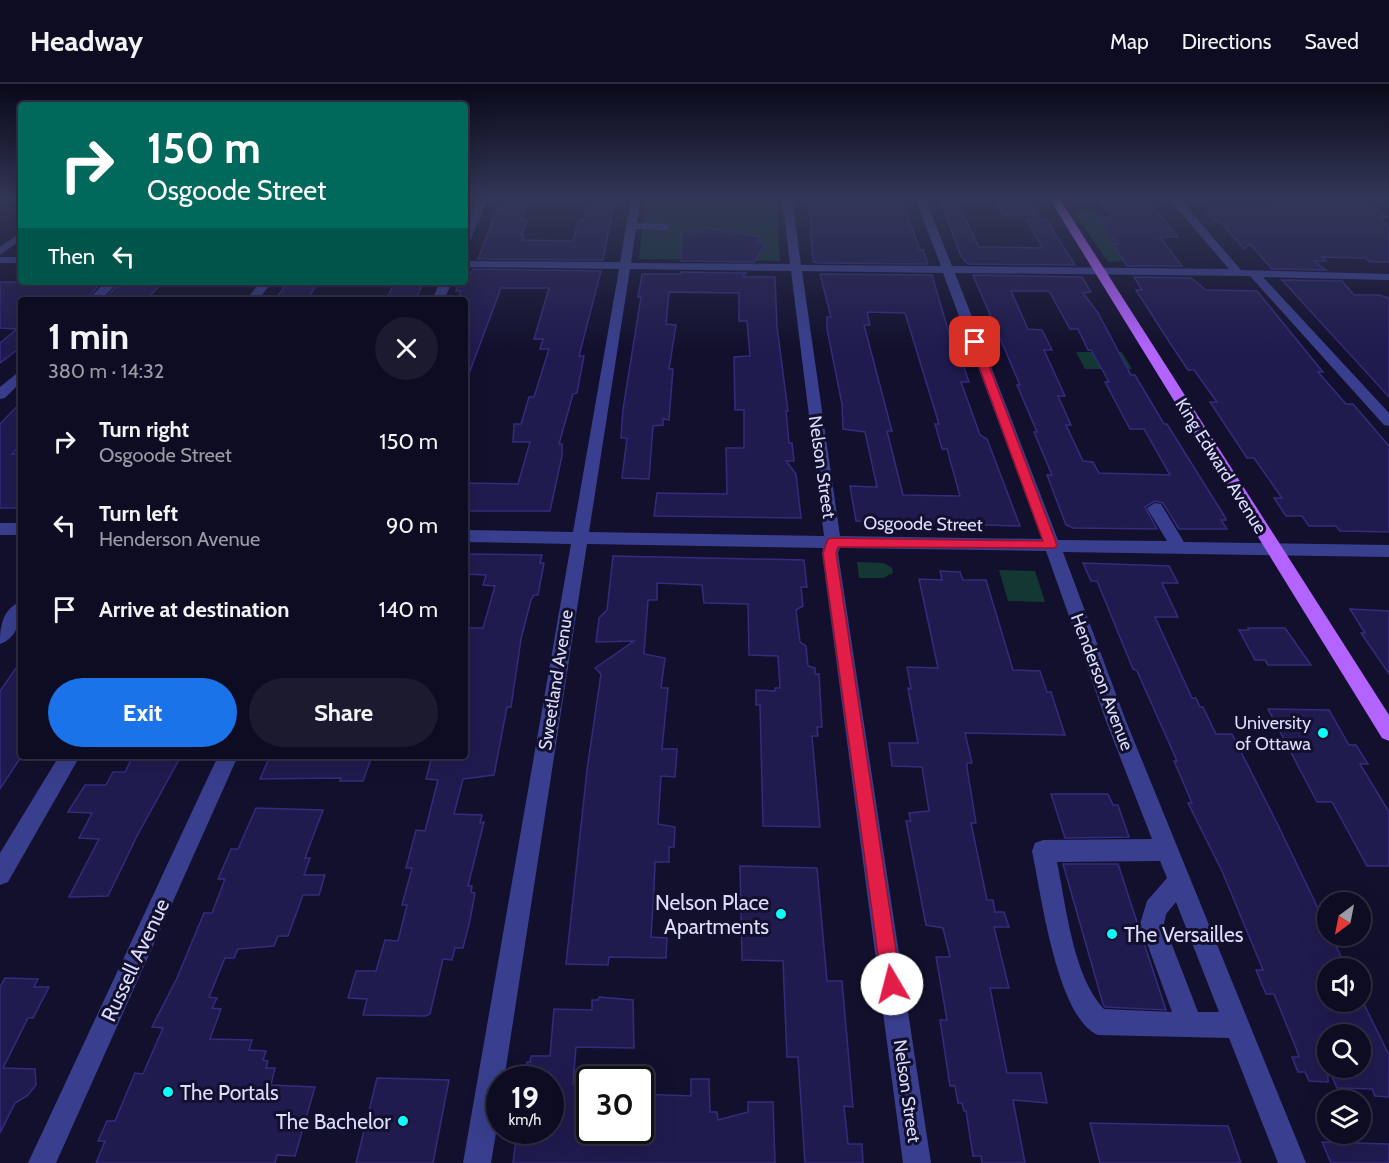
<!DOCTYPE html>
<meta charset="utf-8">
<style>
:root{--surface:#0e0c22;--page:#1c1a2f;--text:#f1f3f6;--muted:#9b9ba5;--line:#2e2c40;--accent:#1a73e8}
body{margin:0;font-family:Cabin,sans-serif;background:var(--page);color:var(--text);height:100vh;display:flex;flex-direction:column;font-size:22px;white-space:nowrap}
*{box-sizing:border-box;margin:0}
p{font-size:20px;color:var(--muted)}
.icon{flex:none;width:33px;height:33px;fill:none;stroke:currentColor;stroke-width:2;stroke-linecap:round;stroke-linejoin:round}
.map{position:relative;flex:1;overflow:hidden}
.sheet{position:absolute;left:18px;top:213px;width:450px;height:462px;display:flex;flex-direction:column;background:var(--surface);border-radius:6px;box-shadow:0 6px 24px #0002,0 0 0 2px var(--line)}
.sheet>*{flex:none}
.banner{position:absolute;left:18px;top:18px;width:450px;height:183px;border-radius:6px;box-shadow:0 6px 24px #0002,0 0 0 2px var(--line);background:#00695c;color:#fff;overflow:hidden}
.needle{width:39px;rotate:212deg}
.tools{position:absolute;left:1317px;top:808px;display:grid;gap:12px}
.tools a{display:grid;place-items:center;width:54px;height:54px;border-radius:50%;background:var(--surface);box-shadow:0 6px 24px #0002,0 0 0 2px var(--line);font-size:30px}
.speed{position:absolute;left:486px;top:982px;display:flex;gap:12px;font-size:30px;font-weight:700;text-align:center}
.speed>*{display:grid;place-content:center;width:78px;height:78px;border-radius:50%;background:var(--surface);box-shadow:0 6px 24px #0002,0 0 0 2px var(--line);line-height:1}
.speed small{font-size:15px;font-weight:400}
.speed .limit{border:3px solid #111;border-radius:9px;background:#fff;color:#111}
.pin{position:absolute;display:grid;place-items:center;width:51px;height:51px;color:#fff;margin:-26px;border-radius:12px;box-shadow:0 3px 9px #0006}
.me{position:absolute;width:66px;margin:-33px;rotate:352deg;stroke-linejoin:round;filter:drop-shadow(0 0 4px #0008)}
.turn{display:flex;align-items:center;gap:21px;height:126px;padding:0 30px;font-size:27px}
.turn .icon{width:78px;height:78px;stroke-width:2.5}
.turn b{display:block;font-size:42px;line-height:51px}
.then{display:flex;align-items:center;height:57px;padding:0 30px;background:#0003;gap:12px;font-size:22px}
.round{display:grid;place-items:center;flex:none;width:63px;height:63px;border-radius:32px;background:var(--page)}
.headline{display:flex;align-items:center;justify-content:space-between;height:102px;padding:0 30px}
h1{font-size:36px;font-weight:800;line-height:45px}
.action{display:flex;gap:12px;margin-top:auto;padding:12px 30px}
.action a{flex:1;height:69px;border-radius:36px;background:var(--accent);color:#fff;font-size:24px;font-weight:800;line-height:69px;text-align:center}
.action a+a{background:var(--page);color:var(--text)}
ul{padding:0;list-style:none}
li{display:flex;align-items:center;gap:18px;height:84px;padding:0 30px}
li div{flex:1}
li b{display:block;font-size:22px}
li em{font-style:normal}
header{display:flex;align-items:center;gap:36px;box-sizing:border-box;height:84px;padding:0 30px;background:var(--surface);border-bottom:2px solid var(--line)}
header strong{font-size:28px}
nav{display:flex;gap:33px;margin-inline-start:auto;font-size:21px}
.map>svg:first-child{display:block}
.green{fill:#133732}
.building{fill:#201b4f;stroke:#332c7c;stroke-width:1.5;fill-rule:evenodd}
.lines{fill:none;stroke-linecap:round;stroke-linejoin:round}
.minor{fill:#393f8e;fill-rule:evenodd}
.major{fill:#b363ff;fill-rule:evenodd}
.route{fill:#e11d48;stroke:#92132f;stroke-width:1.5}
.poi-dot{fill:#08fffb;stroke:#12102d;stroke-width:2}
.labels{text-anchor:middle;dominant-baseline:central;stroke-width:6;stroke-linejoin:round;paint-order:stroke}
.street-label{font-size:18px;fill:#dcdcff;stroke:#12102d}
.poi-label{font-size:18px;fill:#dcdcff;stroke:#12102d;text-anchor:end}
.near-poi-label{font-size:21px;fill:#dcdcff;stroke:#12102d;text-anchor:end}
.near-street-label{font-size:21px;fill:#dcdcff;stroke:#12102d}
</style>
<header>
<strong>Headway</strong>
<nav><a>Map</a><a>Directions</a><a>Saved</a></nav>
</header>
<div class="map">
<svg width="1389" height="1079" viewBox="0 0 1389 1079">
<rect width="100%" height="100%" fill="#12102d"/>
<path class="green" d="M646,114H776L780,177L639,175Z
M1073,126H1088L1097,130L1124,177L1108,178Z
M1076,268H1122L1132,285H1085Z
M857,478L884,479L892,484L893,489L883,494H859Z
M999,486L1035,487L1045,518L1008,517Z"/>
<path class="building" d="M589,114H615L603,176L478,175L501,116L529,117L521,136H527L521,151H524L523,156L569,157L573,156L579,136H584Z
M809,114H901L920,166H923L928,180L817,179L813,177Z
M939,114H955L979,163L1042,164L1026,135H1046L1075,181L968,180L961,172Z
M995,114H1029L1039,132L1003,131Z
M1097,114L1146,115L1178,153H1160L1182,182H1127L1113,160H1117L1099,133H1111Z
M1272,114H1370V120L1387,133H1380L1389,143V178H1370L1366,174L1322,173L1326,177H1314L1326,186L1272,185L1250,160L1244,165L1220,137H1215L1207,129L1211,120H1278Z
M708,144L761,153L757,159L766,160L754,178L681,177L682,148L705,147Z
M473,185L601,187L579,272H584L577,309L573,310L559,360H562V372L550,427H465V399L518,400L530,358H513L514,340H521L529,313H534L549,265H540L543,255H534L549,204H501L467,295H465V216H457L461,207H456L460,198H465V189H471Z
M681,188L746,189L743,193H775L777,243L788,327H786L789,359H792L794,377H786L796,390L801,434L654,432L657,409L727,410L726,364H744V326H735L734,273L750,272L747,237H739V209L669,208L666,240L676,241L669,285H673L669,336L663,335V341L653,342L649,395L622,394L627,354H621L623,325L641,213H638L642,190H681Z
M820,190L932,191L951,256L956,260L969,298H961L980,351L987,355L1020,442L856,437L850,402L877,403L865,348L843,345L842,320L827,245V233H831ZM867,228L905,229L939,340H935L942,365H947L960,412L903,411L887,347H892L864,241H870Z
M973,191L1082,193L1091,208L1083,209L1098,229L1131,291H1135L1164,340H1167L1225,433L1226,436H1221L1227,445H1179L1163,419L1155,417L1145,423L1157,445L1073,444L1066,441L1047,391H1052L1034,348H1037L1017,301H1020ZM1011,207H1049L1070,245H1078L1088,266H1091L1109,298H1105L1130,345H1144L1170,391L1099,389L1093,378L1083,377L1066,341H1071L1058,312H1065L1044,266H1052L1042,246L1028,245Z
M1134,193L1191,194L1206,206L1257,207L1323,288H1318L1346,320H1353L1389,362V448L1340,447L1336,442H1309L1302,432H1286L1274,414H1282L1254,374H1247L1210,318H1217L1194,286H1188L1170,259L1136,206H1142Z
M1282,196L1342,197L1354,211H1379L1389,214V313Z
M0,198H102L87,214L21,216V263L0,279V259L17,245L0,244Z
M120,198H163L148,214H106Z
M288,198H318L307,216H275Z
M395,198H424L415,216L387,214Z
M21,318V360L12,370H21V424H0V340Z
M465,470L542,471L540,479H544L538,511H534L531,516L521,555L511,623H507L494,691L463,695L454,730L482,731L480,739L484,738L468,802H472L471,808L475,809L470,836L463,864H455L452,876L443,875L430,930L425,932L363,931L367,915L348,914L356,887H376L385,856L398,857L407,821H402L412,784H406L416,746L425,747L438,696L426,695L432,672H465V544H483L495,502L483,501L486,491L465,490Z
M613,472L804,476L807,503H801L803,522L796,526L800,558L806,562L808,582L815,584V590H819L822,643H817L818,652H812L820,743L763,742L760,621H756V606L775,607V604H780L778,572L749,571L748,520L704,519L702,501L657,499V516H648L644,570L665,574L661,604H668L662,665H677L675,693L661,692L658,740L675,743L674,763H669V778H655L654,805L651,853L667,854L666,874L609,873L608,881L566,880L587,686L601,590L595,584L634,557L596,558L599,534L607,526Z
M1083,479L1169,482L1178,499H1162L1178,533H1155L1192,614H1196L1200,623H1203L1216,650H1232L1277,739L1328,845V852H1331L1347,885H1328V918H1360V912L1389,971V1013L1375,1012L1372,1005L1337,1004L1328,984H1360V951H1328V998L1309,997L1305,988H1298L1292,973H1299L1296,964L1274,910H1266L1256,886H1263L1222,787L1188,719H1192L1174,677H1177L1137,587L1133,585L1097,497H1091Z
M940,487L960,488L963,496H986L1013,586L1040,587L1047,608H1051L1065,651L965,649L972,679H967V684L976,739H971L987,816H993L995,828H1004L1009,843H994L1009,904H990L1007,989H1041L1047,1019L1013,1016L1025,1079H982L981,1072H973L966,1027H964L962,1019H958L955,1002H950L940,936H947L936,873H950L943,844L926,841L906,737H911L909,729L929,727L922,683L892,682L889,659H918L908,604L911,605L907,583L938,584L919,495L942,496Z
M1350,525L1389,527V590L1361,549H1365Z
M1248,544H1285L1311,581H1268L1265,576H1255L1239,546H1249Z
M21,577V673L0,705V607Z
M1268,625L1329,626L1349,661H1356L1368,680H1360L1389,728V782H1367L1332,718H1317Z
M133,672H181L137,752L108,812L69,813L99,755L79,754L92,729L68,728L85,701H106L113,688H125Z
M270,672H372L363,697H340L341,694L260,695Z
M1051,710H1108L1113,721H1118L1129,753L1065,754Z
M256,724L323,726L305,774H310L304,791H325L319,811H303L288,852H278L274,862L238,865L234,874H225L209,913L217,914L212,924L221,925L210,955L252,956L249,966L266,967L263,976L268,977L266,984H275L271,1001L315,1003L295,1072L277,1071L275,1079H96L105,1057H98L107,1037H115L135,989L143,990L163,944L152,943L177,894L204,829H212L225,795H218L231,765H238Z
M1063,780H1118L1166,926L1105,923L1103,920Z
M740,782L817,784L827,897H842L853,1023L844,1022L848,1060H862L863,1079H805L798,973H787L783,877L742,876Z
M5,894L38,895L34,903H49L33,934H28L3,984L35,985L36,1001L27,1012L15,1019L0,1049V903Z
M599,913L633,916L634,964L576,963L573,1000H590V1047H640V1010L691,1012V995H709L710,1028H717L718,1036L748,1028V1018H773L775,1079H513L517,1047H550V996H524L527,978H530L531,972H550L554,925L592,926V916H598Z
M377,994L449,996L433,1079H356Z
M1090,1039L1228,1042L1241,1079H1100Z
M1322,1058L1389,1060V1079H1331Z"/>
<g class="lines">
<path class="minor" d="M478,114H488L470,157L465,160V144Z
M631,114H641L637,139L666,140L671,143L666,146L636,145L631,179L790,180L782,114H792L801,181L941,182L915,114H925L952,182L1229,185L1168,114H1179L1241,186L1389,190V196L1263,193L1389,329V342L1384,341L1250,192L955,189L1058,456L1167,457L1147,424L1155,419L1161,420L1184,458L1389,461V473L1063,468L1126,637L1306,1079H1278L1229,954L1098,951C1057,934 1041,809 1032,767L1035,759L1043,756L1152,755L1106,637L1046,467L840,464L838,469L931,1079H903L822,469L823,464L587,460L504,996H500V1025L491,1079H463L571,460L465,458V446L573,448L619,185L465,183V177L620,178ZM630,185L791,187L824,452L589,448ZM802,187L943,189L1042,455L840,452ZM1160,777L1167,794L1147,817L1140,840L1172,928L1104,925C1073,893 1066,821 1057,778ZM1176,818L1219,928H1198L1164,840L1166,830Z
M21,148V156L0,171V163Z
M0,173H21V179H0Z
M105,198H118L101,216H88Z
M260,198H272L258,216H246Z
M440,198H452L444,216H432Z
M21,286V298L5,314L0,315V303Z
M0,439H21V451H0Z
M21,518C21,535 18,554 0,560C0,544 2,524 21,518Z
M59,672H80L8,798L0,801V769Z
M218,672H238L56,1079H28Z"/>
<path class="major" d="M1049,114H1059L1389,631V657L1382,654Z"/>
</g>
<linearGradient id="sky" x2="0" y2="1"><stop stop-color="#0a0919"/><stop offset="0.43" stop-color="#333757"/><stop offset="1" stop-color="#333757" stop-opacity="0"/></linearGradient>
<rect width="1389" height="265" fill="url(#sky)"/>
<path class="route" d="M975,255L980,258L1057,461L1055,464L838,463L836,469L901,900L898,907L892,910L885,907L882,900L823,469L828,455L833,454L1043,457L970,258Z"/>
<g class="poi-dot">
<circle cx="1323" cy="649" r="6"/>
<circle cx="781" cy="830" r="6"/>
<circle cx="1112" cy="850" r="6"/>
<circle cx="168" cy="1008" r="6"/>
<circle cx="403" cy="1037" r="6"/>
</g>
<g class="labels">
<g class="street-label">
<text transform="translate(1221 382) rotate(58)">King Edward Avenue</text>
<text transform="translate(822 383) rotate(82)">Nelson Street</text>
<text transform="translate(923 440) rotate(1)">Osgoode Street</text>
<text transform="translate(556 596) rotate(-81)">Sweetland Avenue</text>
<text transform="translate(1102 598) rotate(69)">Henderson Avenue</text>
<text transform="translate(907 1007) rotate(82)">Nelson Street</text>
</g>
<g class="poi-label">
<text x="1311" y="639">University<tspan x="1311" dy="21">of Ottawa</tspan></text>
</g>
<g class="near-poi-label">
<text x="769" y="818">Nelson Place<tspan x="769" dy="24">Apartments</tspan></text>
<text x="1124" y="850" text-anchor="start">The Versailles</text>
<text x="180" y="1008" text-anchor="start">The Portals</text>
<text x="391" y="1037">The Bachelor</text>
</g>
<g class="near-street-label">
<text transform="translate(135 876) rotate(-65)">Russell Avenue</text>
</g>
</g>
</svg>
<div class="tools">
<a><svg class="needle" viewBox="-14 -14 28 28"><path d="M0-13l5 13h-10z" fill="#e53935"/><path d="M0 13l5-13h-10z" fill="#9b9ba5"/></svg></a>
<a><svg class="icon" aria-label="sound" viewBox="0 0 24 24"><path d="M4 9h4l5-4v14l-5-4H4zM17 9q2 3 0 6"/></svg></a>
<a><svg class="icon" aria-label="search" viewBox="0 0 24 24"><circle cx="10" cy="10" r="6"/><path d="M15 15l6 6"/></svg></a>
<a><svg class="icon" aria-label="layers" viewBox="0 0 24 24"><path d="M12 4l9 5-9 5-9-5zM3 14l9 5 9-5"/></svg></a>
</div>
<div class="speed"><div>19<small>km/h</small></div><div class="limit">30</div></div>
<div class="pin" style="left:975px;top:258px;background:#d93025"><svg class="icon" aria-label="arrive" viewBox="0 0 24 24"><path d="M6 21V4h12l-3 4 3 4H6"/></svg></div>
<svg class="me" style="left:892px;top:900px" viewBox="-20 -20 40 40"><circle r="19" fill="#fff"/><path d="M0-13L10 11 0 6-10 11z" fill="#e11d48"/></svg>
<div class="banner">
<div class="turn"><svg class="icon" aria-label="right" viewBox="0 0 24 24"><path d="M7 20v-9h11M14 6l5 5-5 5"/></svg><div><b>150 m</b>Osgoode Street</div></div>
<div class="then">Then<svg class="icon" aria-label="left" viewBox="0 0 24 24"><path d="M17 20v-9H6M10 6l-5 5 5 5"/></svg></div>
</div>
<section class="sheet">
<div class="headline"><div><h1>1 min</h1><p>380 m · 14:32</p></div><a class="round"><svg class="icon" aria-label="close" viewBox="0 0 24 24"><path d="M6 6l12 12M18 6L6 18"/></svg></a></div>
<ul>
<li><svg class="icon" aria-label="right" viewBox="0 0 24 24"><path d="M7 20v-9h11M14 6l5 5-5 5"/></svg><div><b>Turn right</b><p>Osgoode Street</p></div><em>150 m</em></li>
<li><svg class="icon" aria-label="left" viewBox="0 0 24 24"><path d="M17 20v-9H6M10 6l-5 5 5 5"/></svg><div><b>Turn left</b><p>Henderson Avenue</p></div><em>90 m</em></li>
<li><svg class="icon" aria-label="arrive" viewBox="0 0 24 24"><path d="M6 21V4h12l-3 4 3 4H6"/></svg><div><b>Arrive at destination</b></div><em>140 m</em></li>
</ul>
<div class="action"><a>Exit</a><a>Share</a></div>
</section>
</div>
